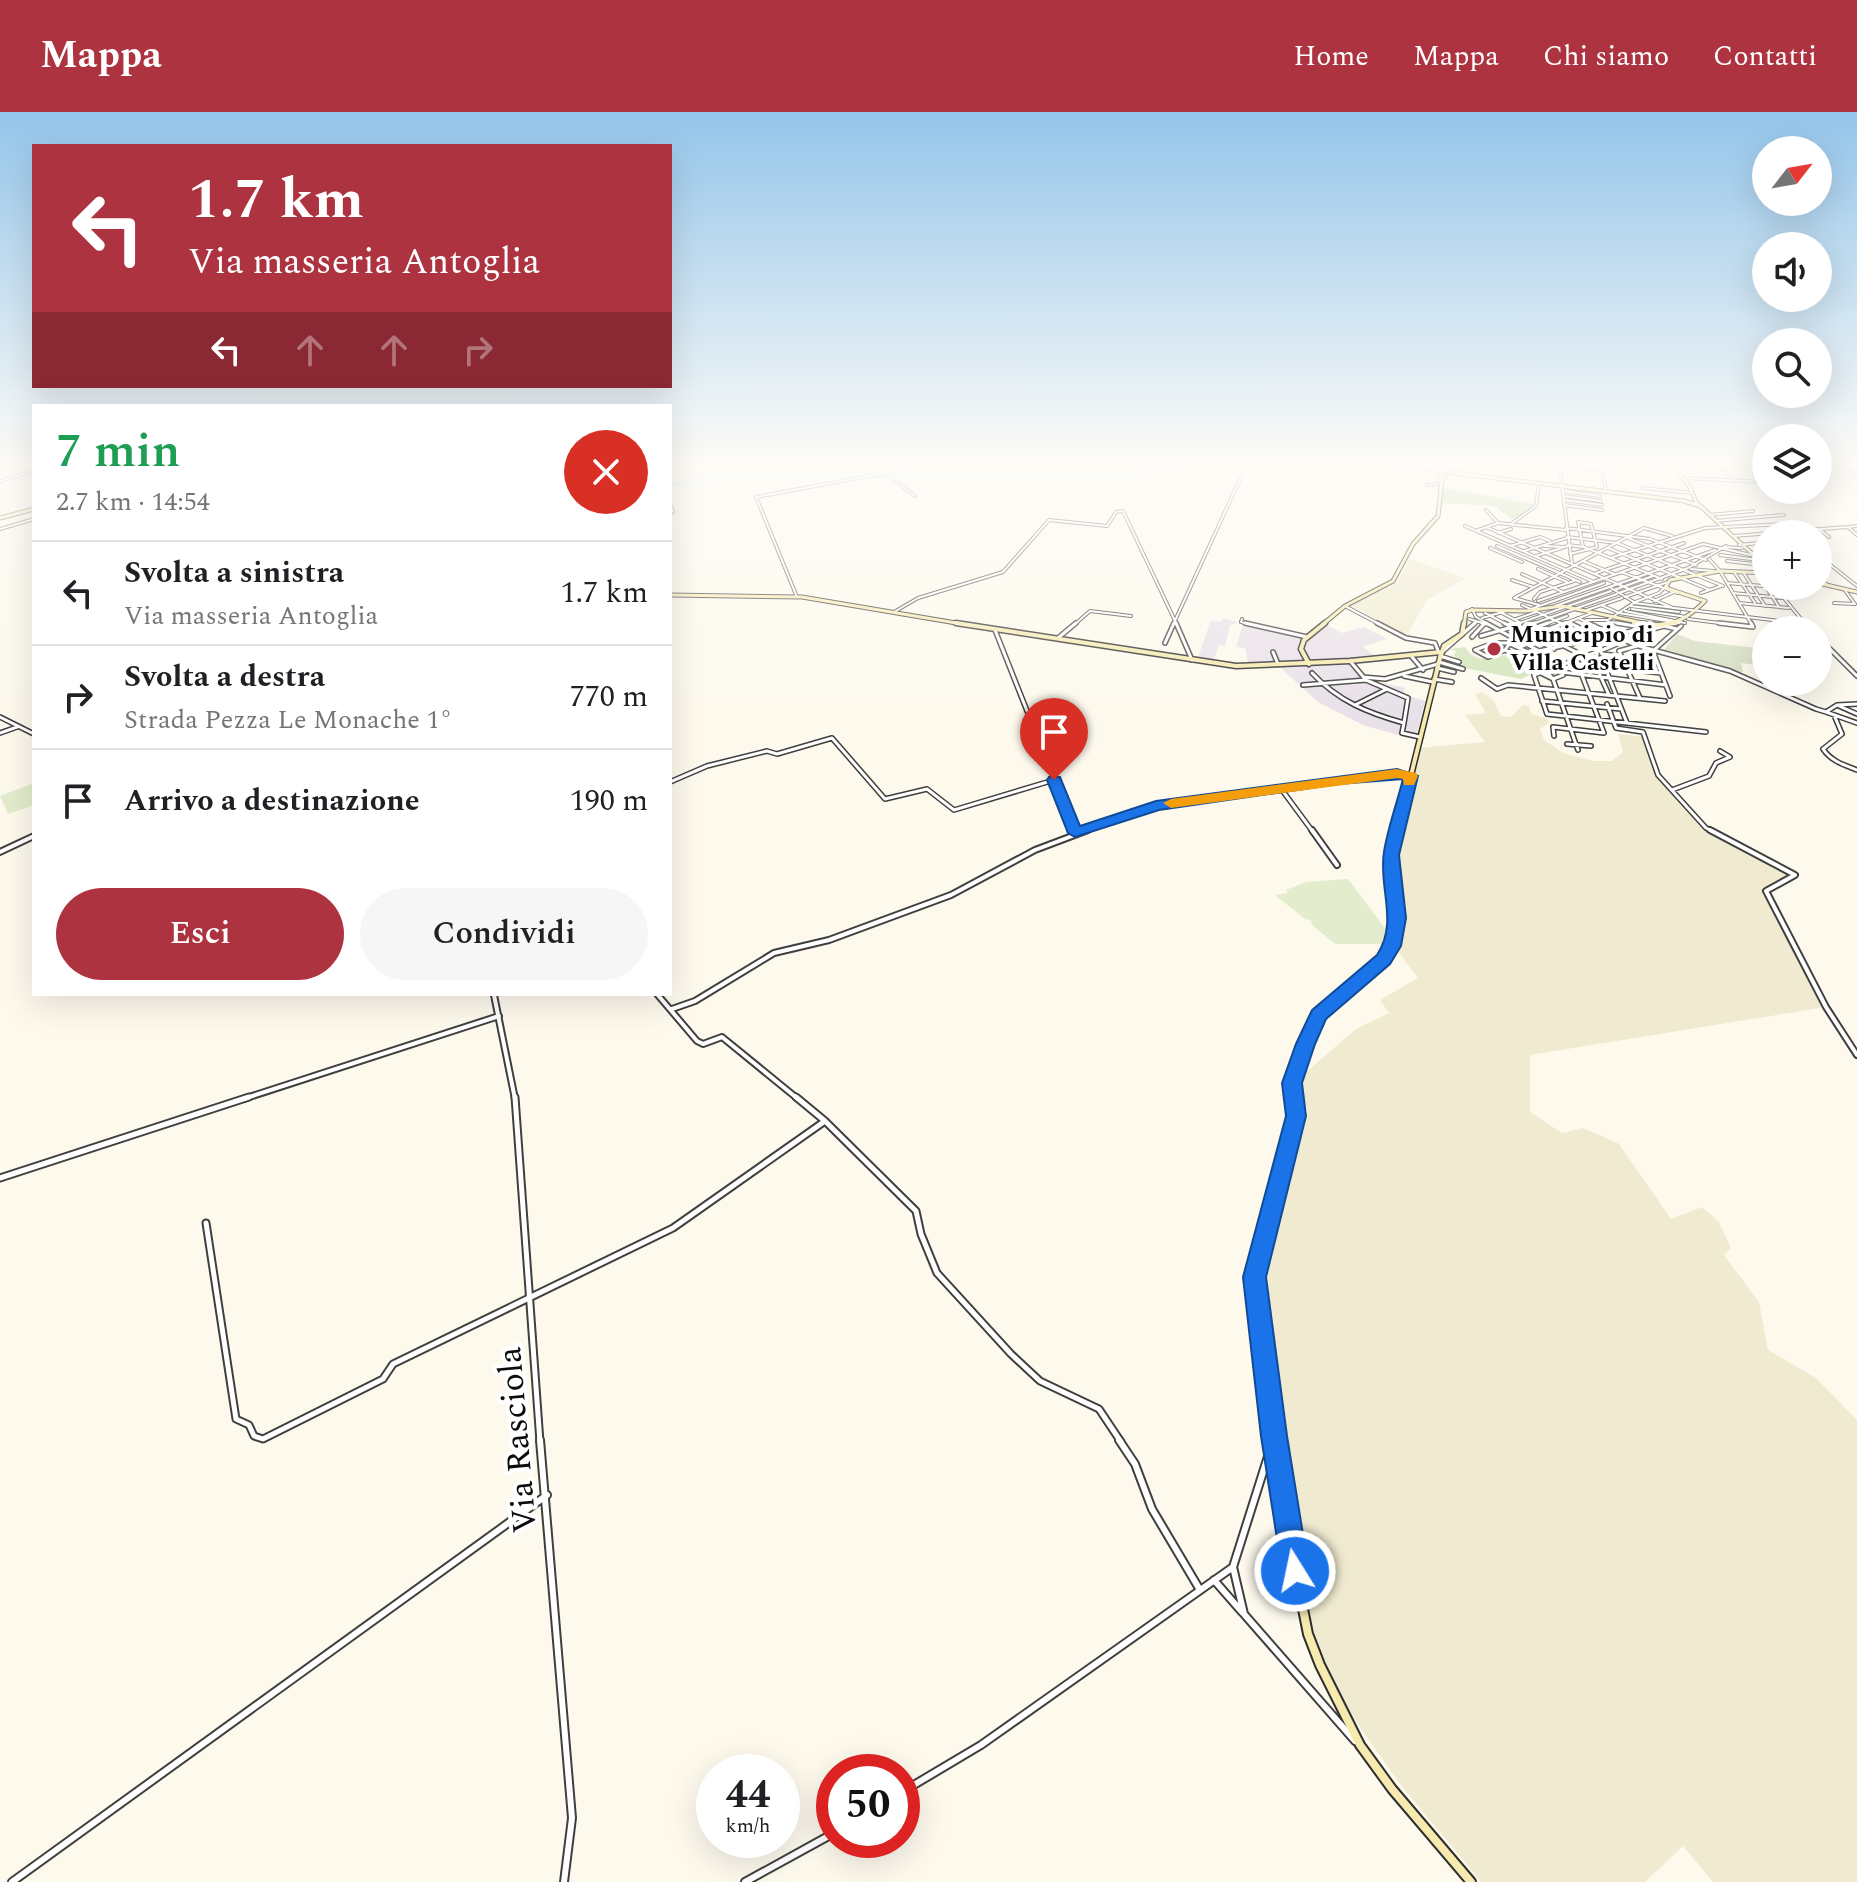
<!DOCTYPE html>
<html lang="it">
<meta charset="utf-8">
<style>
:root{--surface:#fff;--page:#f6f6f6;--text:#202124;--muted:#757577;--line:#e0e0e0;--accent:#ad3341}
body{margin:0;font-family:Spectral,serif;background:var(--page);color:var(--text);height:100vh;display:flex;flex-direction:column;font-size:30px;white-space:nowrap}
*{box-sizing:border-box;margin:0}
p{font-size:26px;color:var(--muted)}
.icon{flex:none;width:44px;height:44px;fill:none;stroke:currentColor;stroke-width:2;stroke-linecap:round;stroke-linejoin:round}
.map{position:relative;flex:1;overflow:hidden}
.panel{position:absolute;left:32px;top:292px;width:640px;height:592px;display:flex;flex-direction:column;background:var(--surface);border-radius:0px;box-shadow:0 8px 32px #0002}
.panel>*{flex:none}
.banner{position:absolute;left:32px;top:32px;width:640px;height:244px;border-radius:0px;box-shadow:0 8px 32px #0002;background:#ad3341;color:#fff;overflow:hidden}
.needle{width:52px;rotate:59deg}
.tools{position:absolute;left:1752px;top:24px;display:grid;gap:16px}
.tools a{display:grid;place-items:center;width:80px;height:80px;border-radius:50%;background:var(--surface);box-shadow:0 8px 32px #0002;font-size:40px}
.speed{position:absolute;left:696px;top:1642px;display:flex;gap:16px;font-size:40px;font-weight:700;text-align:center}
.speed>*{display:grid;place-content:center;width:104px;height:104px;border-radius:50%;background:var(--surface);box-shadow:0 8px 32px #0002;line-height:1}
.speed small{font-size:20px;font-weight:400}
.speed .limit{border:12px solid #d22;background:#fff;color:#111}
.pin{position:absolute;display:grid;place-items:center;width:68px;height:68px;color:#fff;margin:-82px -34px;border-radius:50% 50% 50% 0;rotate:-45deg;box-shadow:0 0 8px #0007}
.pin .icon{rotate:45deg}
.me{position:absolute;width:88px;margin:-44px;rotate:350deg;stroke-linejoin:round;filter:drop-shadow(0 0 6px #0008)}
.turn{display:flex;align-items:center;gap:28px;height:168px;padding:0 24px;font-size:36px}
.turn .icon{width:104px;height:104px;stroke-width:2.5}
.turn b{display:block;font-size:56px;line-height:68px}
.lanes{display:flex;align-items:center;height:76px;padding:0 24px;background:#0003;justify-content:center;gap:40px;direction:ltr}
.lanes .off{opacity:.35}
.round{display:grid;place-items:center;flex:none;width:84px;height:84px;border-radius:42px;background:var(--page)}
.head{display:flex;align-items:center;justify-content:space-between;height:136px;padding:0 24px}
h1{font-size:48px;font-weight:600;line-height:60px;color:#1e9e55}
.button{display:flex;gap:16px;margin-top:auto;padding:16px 24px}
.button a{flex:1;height:92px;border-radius:48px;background:var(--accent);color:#fff;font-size:32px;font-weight:600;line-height:92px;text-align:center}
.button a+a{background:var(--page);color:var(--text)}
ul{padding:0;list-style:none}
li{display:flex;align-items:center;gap:24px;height:104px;padding:0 24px;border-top:2px solid var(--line)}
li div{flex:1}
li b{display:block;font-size:30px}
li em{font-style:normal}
header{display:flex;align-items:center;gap:48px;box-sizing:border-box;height:112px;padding:0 40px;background:var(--accent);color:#fff}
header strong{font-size:38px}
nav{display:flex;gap:44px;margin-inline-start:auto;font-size:28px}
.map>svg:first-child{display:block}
.industrial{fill:#e9e1ea}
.farmland{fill:#f0ebd0}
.green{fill:#d3e4bb}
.forest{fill:#b8d39c}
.cemetery{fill:#d5ddc1}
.pitch{fill:#e3eccc}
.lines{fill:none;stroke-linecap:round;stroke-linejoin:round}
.canal{stroke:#b7deef;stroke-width:2}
.street-far4-casing{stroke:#3f3f3f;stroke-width:4}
.street-far3-casing{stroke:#3f3f3f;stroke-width:6}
.street-far2-casing{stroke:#3f3f3f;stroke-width:8}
.street-far1-casing{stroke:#3f3f3f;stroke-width:9}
.street-casing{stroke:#3f3f3f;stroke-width:10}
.secondary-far4-casing{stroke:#2e2e2e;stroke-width:5}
.secondary-far3-casing{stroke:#2e2e2e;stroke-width:7}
.secondary-far2-casing{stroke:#2e2e2e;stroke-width:9}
.secondary-far1-casing{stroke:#2e2e2e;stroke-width:10}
.secondary-casing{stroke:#2e2e2e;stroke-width:12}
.street-far4{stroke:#fff;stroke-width:2}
.street-far3{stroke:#fff;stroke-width:3}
.street-far2{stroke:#fff;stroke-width:4}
.street-far1{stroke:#fff;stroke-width:5}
.street{stroke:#fff;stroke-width:6}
.secondary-far4{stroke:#f6eaaf;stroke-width:3}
.secondary-far3{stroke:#f6eaaf;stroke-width:4}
.secondary-far2{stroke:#f6eaaf;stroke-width:5}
.secondary-far1{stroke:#f6eaaf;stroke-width:6}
.secondary{stroke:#f6eaaf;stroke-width:8}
.route{fill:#1a73e8;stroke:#114b97;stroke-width:2}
.slow{fill:#f59e0b}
.poi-dot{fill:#ad3341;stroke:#fff;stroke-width:3}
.labels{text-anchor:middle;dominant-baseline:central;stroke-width:8;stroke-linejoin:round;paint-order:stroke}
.far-poi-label{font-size:24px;font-weight:bold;fill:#0c0c0c;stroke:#fff;text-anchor:start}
.near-street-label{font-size:34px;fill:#0c0c0c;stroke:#fff}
</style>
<header>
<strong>Mappa</strong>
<nav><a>Home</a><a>Mappa</a><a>Chi siamo</a><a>Contatti</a></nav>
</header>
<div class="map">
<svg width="1857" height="1770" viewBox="0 0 1857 1770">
<rect width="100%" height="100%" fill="#fdf9ed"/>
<path class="industrial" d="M1223,506L1238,510L1230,514L1225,534L1219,533L1213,550L1197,548L1211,508L1221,510Z
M1244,509L1305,524L1322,510L1342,521L1364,515L1387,527L1363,535L1382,549L1356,551L1357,557L1369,568L1405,576L1403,582L1425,589L1415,628L1363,613L1318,590L1281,556L1249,555L1245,536L1236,535Z"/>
<path class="farmland" d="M1410,447L1466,466L1427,488L1408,521L1399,520L1350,493L1396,471Z
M1482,580L1493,588L1501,604L1511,605L1523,593L1529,594L1531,602L1546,606L1549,611L1540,617L1544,628L1563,641L1593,649H1612L1623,640L1618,622L1645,625L1658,663L1706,716L1795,763L1766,779L1826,895L1530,943V1000L1562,1021L1583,1016L1619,1032L1671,1107L1702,1095L1719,1110L1731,1136L1724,1143L1759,1190L1768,1238L1816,1266L1857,1308V1770H1713L1683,1734L1645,1770H1481L1400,1672L1342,1590L1321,1542L1303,1483L1260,1173L1289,1048L1308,998L1297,968L1356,917L1389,901L1380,888L1418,866L1393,833L1398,806L1390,754L1417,636L1485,630L1465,603L1486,601L1475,582Z"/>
<path class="green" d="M1465,535C1478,556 1493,542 1512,543C1521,544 1533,553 1541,557L1521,567L1459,555L1462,553L1454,544L1456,539L1450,537Z"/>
<path class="forest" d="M1443,376L1535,392L1526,402L1511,407L1495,394L1442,391Z"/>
<path class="cemetery" d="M1677,522L1695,529L1766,537V554L1741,551L1743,560H1739L1663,539Z"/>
<path class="pitch" d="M34,671V693L8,702L0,684Z
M1348,767L1390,823L1388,832H1335L1312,813L1311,808L1305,807L1275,783L1288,781L1286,778L1306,770Z"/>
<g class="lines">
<path class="canal" d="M1083,364L1108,361
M670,373L728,365L1110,366L1227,350"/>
<g class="street-far4-casing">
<path id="street-far4" d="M1362,350L1453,361
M1559,350L1572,452
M1631,350L1672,355
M1671,353L1722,357
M0,354L8,350
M1559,354L1602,359L1606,379
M1857,354L1850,358L1857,367
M1725,359L1735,368
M885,361L915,384
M1683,366L1766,370
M0,369L34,359
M1427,373L1437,372L1444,360V350
M1643,376L1692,381
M1563,379L1600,384
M1563,384L1601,389
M1564,388L1602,393
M670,392L673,399L670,403
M1564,393L1602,398
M1486,398L1498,411
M1709,403L1753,399
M1715,409L1784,403
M1511,412L1536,394L1539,371
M1465,414L1594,470
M1857,414L1848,415L1857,423
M1486,415L1673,496
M1566,416L1650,427L1706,448
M0,417L34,407
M1821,417L1848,415
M1478,418L1498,411L1566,418
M1498,421L1511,417
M1734,424L1819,417L1829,425
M1567,425L1617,431L1723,474
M1628,426L1696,453
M1568,433L1584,435L1662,467
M1739,433L1759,431
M1497,434L1580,470
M1510,434L1540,425L1550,429
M1544,434L1563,435
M1724,435L1742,436
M1490,436L1522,450
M1608,436L1710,478
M1524,439L1567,426
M1570,442L1597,435L1591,412L1578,410L1583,435
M1751,442L1766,438
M1720,443L1758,448
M1536,444L1568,434
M1610,446L1705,416L1784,412
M1709,447L1720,459L1752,513
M1823,447L1857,474
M1583,449L1614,462
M1727,449L1762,453
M1538,457L1567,470
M1691,457L1713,459
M1621,460L1677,481
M1734,460L1755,491
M1743,460L1765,494
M1596,461L1684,431
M1522,462L1563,480
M1818,464L1827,473
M1512,468L1533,475
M1727,471L1775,475
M1774,474L1806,513
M1766,475L1779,495
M1611,476L1634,490
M1614,478L1653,464
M1619,481L1688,456L1726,434
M1701,481L1721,474
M1733,481L1782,486
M797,485L756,385L945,350
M1625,485L1668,470
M1514,486L1644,416L1672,424
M1514,486L1539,493
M1534,487L1540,480L1574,469
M1538,489L1703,432L1751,443
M1654,489L1674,480
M1634,491L1804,512
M1739,491L1789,496
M1834,491L1855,492L1844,477
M1522,493L1565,513
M1601,493L1619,501L1679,511
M1345,494L1381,513
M1555,494L1715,438
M1630,494L1679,500
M1472,497L1476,505L1490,513
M1531,497L1604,471
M1632,497L1687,505
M1584,499L1622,486
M1625,499L1685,511
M894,500L918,486L1003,460L1049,408L1107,414L1116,400L1123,399L1177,513
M1485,501L1508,513
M1502,501L1521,511
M1482,506L1506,499
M1578,506L1592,513
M1242,507L1241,510L1253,513
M1469,507L1486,512
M1516,507L1536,500
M1688,507L1735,513
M1586,508H1608L1635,490L1659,481L1666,474
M1568,510L1574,513
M1612,510L1628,513
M1074,513L1090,499L1131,504
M1173,513L1241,365
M1473,513L1476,510
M1514,513L1611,479
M1529,513L1617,482
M1543,513L1567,504
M1560,513L1592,501"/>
</g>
<g class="street-far3-casing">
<path id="street-far3" d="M1176,511L1192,548
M1245,511L1307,525
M1377,511L1406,526L1435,531L1439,541
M1482,511L1486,512
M1486,511L1517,528
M1504,511L1554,537
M1560,511L1576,518
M1570,511L1584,518
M1588,511L1635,533L1730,559L1816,597L1826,600L1837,593L1857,592
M1617,511L1653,517L1664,514L1677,517
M1719,511L1753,515L1751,511
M1794,511L1804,512
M1804,511L1811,518
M1511,514L1520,511
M1517,517L1535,511
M1603,517L1591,523L1598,537L1595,552L1609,583
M995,518L1075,720
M1523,520L1548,511
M1481,524L1512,515
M1544,524L1582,543
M1472,525L1484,512
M1818,525L1857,564
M1058,526L1076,511
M1551,527L1595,514
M1598,528L1642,516
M1165,531L1174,511
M1510,532L1528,540
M1528,533L1539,539L1580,530L1576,518
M1637,534L1619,539L1640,586
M1520,535L1569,515
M1475,538L1494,531H1510L1565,511
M1475,538L1488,545L1505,538L1510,531
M1505,538L1545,558L1666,573
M1273,540L1278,552
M1442,540L1475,511
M1597,540L1534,563L1547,602L1706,620
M1440,544L1459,550
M1621,544L1602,542L1600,539L1653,517
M1412,545L1423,558
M1624,546L1657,550
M1439,550L1463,557
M1580,552L1661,561
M1605,555L1627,611
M1437,556L1454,560
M1539,560L1553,567L1563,563
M1547,560L1553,567L1578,638
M1312,561C1338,589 1368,601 1404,611L1408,586L1366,568L1350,549
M1404,564L1433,570
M1363,565L1385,567L1438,552
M1481,566L1497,577L1508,573L1665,589
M1434,567L1452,570
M1303,573L1366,568
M1670,584L1653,539L1681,514
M1542,589L1621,597
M1607,592L1616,616L1643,620L1658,663L1706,716L1714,720
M1355,593L1385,578
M1839,594L1857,602
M1826,600L1857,611
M1834,603L1842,622L1823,637C1831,649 1844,653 1857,658
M0,605L34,622
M1404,611L1402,621L1420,625
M0,621L17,615
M1554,624L1553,615L1604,621L1576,548
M1567,632L1591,634
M670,670L707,654L767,639L777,642L832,626L885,687L927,677L954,698L1054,668
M1282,678L1313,720
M1672,678L1709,664L1716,651L1730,645L1720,639
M1083,720L1156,693L1338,668L1397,662L1411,664"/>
</g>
<g class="street-far2-casing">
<path id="street-far2" d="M1312,718L1337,753
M1710,718L1795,763L1766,779L1826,895L1857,943
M0,740L34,724
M657,882L697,929L703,932L722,925L798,987
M494,883L515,987
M672,897L695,889L774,841L829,828L951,783L1035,738L1088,718
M243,987L499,904"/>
</g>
<g class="street-far1-casing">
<path id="street-far1" d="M515,985L540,1330
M796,985L825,1009L916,1099L921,1122L937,1161L1011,1242L1040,1269L1099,1297L1121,1330
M0,1066L249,985
M206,1111L236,1307L249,1313L254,1324L263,1327L383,1267L393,1252L673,1116L825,1009"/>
</g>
<g class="street-casing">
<path id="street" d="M540,1328L572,1706L564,1770
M1119,1328L1135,1352L1152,1397L1200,1478
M1233,1455L1244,1502L1355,1629
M1214,1468L1242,1500
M902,1680L981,1633L1233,1455L1270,1338
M12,1770L547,1383
M745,1770L834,1721"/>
</g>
<g class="secondary-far4-casing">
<path id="secondary-far4" d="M1670,350L1690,375L1696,390L1758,447L1766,460
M1453,361L1684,389L1700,394
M0,406L34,397
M1818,471L1857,480
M670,483L802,485L968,513
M1322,513L1345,494L1393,469L1413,432L1438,404L1442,368L1445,365
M1464,513L1466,500L1472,498L1526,499L1562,494L1652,513
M1661,513C1681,510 1691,503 1705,489L1669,477L1666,474L1670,468L1720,459L1766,461"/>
</g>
<g class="secondary-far3-casing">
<path id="secondary-far3" d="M956,511L1236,554L1350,549L1441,540
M1634,511L1658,513L1676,511
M1309,552L1301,537L1304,528L1325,511
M1397,720L1440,546L1444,534L1462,522L1464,511"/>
</g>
<g class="secondary-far2-casing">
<path id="secondary-far2" d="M1295,987L1293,966L1318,903L1384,848L1392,834L1398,807L1391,743L1397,718"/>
</g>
<g class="secondary-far1-casing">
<path id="secondary-far1" d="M1276,1330L1254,1176L1296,1004L1295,985"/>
</g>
<g class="secondary-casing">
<path id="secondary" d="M1275,1328L1290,1432L1308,1522L1320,1553L1360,1633L1392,1677L1471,1770"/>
</g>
<use href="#street-far4" class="street-far4"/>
<use href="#street-far3" class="street-far3"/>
<use href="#street-far2" class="street-far2"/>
<use href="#street-far1" class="street-far1"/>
<use href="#street" class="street"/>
<use href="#secondary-far4" class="secondary-far4"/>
<use href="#secondary-far3" class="secondary-far3"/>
<use href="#secondary-far2" class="secondary-far2"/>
<use href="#secondary-far1" class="secondary-far1"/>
<use href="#secondary" class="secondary"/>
</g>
<linearGradient id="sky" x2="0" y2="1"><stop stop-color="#94c5eb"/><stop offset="0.59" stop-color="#fefcf7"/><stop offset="1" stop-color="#fefcf7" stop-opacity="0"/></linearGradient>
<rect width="1857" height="598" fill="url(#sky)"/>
<path class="route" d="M1397,657L1418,664L1399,743L1406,806L1401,834L1390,852L1326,907L1315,932L1302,971L1306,1004L1266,1165L1287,1324L1309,1459L1305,1469L1295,1473L1286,1469L1282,1459L1261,1324L1243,1165L1286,1004L1282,971L1296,932L1312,898L1377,843C1399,810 1378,775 1384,740C1388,715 1397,691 1403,667L1338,672L1159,698L1075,725L1068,721L1047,668L1049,665H1060L1080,714L1156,689Z"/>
<path class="slow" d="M1397,657L1416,661L1418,664L1414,673H1404L1403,667L1397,666L1171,696L1163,691L1171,687Z"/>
<circle class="poi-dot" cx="1494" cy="537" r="8"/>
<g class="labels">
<g class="far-poi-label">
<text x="1510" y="523">Municipio di<tspan x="1510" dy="28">Villa Castelli</tspan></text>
</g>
<g class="near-street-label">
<text transform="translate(518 1328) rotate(-95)">Via Rasciola</text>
</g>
</g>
</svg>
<div class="tools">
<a><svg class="needle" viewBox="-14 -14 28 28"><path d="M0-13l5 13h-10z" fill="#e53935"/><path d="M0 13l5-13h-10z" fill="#757577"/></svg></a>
<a><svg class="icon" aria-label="sound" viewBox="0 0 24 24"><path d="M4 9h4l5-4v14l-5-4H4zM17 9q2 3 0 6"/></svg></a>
<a><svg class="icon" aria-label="search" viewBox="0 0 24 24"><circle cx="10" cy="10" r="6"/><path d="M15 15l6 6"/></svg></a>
<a><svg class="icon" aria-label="layers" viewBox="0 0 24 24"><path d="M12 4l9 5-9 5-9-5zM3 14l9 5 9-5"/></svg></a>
<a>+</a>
<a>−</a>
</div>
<div class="speed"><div>44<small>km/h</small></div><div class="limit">50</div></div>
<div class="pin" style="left:1054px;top:668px;background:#d93025"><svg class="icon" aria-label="arrive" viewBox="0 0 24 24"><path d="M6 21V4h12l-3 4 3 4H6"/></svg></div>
<svg class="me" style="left:1295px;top:1459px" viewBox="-20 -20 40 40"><circle r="17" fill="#1a73e8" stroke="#fff" stroke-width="3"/><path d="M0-11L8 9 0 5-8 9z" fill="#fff"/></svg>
<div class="banner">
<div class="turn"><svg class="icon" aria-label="left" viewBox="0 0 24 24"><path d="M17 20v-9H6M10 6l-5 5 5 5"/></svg><div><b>1.7 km</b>Via masseria Antoglia</div></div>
<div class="lanes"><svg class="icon" aria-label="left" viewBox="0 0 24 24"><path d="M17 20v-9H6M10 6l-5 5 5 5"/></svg><svg class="icon off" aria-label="ahead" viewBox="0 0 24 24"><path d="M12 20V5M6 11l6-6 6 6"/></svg><svg class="icon off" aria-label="ahead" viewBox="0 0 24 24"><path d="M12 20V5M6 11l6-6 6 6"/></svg><svg class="icon off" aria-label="right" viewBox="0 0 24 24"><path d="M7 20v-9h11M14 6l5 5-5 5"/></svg></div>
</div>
<section class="panel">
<div class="head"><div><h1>7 min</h1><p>2.7 km · 14:54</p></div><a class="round" style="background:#d93025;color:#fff"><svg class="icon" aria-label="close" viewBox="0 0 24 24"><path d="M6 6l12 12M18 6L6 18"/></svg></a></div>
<ul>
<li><svg class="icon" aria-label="left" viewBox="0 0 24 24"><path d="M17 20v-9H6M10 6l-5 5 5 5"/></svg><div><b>Svolta a sinistra</b><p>Via masseria Antoglia</p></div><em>1.7 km</em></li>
<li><svg class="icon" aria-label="right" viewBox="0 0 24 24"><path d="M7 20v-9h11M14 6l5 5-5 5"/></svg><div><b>Svolta a destra</b><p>Strada Pezza Le Monache 1°</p></div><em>770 m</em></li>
<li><svg class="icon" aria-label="arrive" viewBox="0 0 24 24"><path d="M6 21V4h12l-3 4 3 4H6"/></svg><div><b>Arrivo a destinazione</b></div><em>190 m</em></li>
</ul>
<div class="button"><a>Esci</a><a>Condividi</a></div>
</section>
</div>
